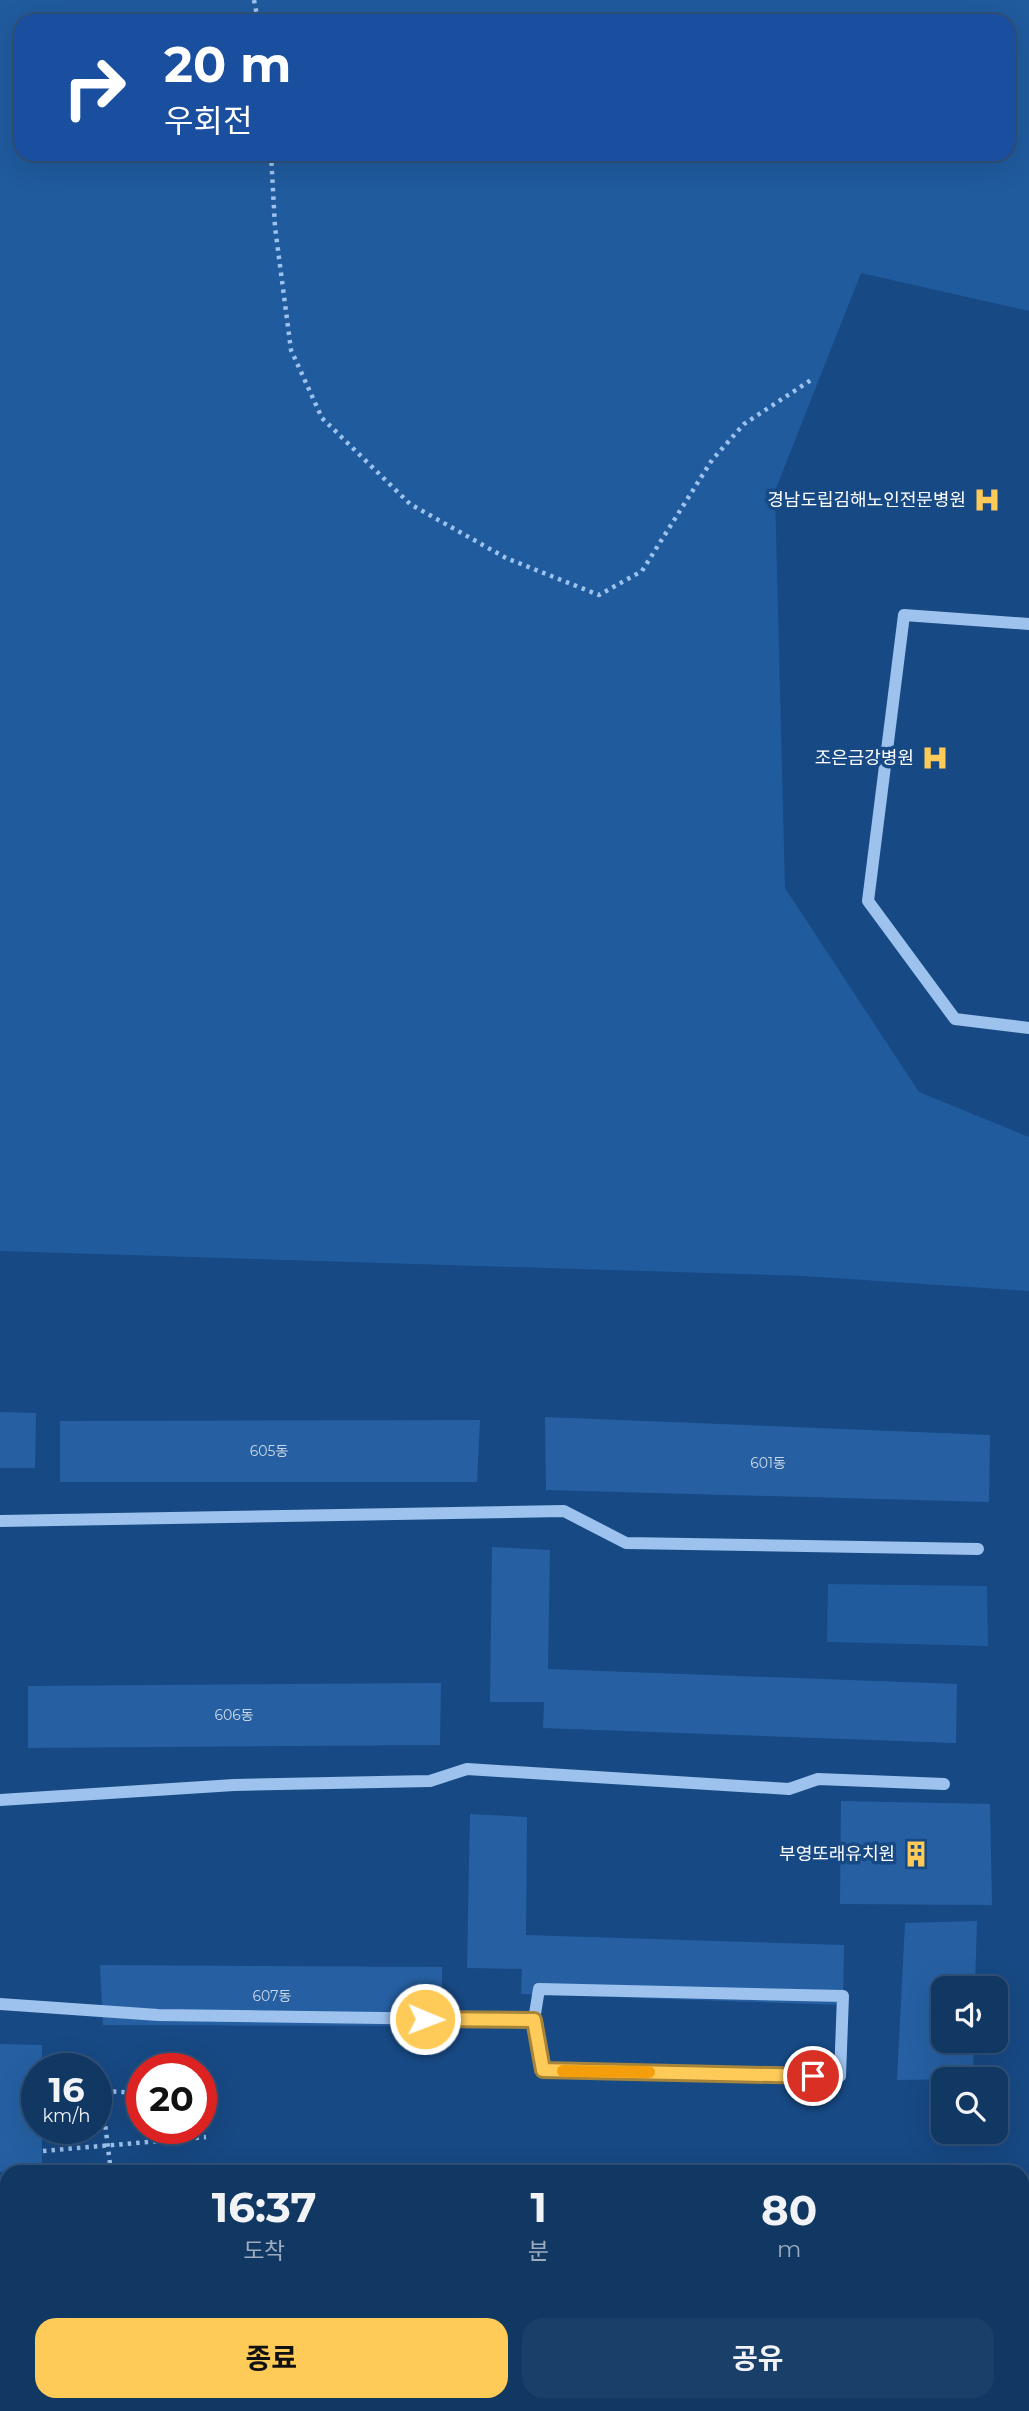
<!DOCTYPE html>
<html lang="ko">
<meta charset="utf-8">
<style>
:root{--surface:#113763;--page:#1a3f69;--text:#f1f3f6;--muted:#9cacbe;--line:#305178;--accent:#ffcb58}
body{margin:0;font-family:Montserrat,"Noto Sans KR",sans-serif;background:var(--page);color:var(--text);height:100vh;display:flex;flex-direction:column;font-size:26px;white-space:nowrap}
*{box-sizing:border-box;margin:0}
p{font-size:23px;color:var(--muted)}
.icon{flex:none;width:38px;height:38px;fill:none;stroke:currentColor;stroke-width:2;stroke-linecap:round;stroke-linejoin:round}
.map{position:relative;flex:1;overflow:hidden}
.details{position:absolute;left:0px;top:2165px;width:1029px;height:247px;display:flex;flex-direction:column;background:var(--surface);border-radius:21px 21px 0 0;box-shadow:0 7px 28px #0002,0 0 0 2px var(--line)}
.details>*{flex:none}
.guide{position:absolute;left:14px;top:14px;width:1001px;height:147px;border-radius:21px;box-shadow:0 7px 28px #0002,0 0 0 2px var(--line);background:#1a4fa0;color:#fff;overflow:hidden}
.tools{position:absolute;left:931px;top:1976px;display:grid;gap:14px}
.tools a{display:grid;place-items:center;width:77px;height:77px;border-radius:14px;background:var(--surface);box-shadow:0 7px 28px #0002,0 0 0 2px var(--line);font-size:35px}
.speed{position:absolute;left:21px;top:2053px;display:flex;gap:14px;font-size:35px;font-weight:700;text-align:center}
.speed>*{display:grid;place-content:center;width:91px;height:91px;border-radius:50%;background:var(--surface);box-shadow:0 7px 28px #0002,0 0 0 2px var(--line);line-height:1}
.speed small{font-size:18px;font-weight:400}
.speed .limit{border:10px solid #d22;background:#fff;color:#111}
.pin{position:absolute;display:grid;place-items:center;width:60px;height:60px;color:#fff;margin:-30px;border:4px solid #fff;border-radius:50%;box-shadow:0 2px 7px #0007}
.me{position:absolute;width:77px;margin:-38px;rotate:91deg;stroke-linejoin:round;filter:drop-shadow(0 0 5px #0008)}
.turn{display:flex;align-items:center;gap:24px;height:147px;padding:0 35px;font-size:32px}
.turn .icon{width:91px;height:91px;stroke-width:2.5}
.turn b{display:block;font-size:49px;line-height:60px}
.eta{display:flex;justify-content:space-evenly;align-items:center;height:119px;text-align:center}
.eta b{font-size:42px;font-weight:700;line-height:49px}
.primary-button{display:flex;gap:14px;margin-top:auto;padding:14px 35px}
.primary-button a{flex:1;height:80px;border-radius:21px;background:var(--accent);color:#111;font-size:28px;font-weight:700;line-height:80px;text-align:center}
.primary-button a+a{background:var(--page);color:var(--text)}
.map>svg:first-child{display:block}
.green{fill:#205b9e;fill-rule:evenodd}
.building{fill:#2660a3}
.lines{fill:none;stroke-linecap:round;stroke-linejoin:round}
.path{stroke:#9cc2ed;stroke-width:4.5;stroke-dasharray:3.5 5;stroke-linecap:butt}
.minor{stroke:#9cc2ed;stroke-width:12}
.major{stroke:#e2eeff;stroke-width:18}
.route-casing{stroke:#a68439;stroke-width:18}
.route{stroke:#ffcb58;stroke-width:12}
.slow{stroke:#f59e0b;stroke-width:12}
.labels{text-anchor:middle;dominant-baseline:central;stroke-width:7;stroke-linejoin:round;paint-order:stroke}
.number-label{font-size:14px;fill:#c9d7e8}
.poi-label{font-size:18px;fill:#fff;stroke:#174984;text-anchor:end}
</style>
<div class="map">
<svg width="1029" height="2411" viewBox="0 0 1029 2411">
<rect width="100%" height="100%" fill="#174984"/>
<path class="green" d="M0,0H1029V311L861,273L775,491L785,888L919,1092L1029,1137V1291L803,1276L0,1251ZM21,21H1008V154H21Z
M828,1584L987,1586L988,1646L827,1642Z"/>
<path class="building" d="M0,1412L36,1413L35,1468H0Z
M545,1417L990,1435L989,1502L546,1490Z
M480,1420L477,1482H60V1421Z
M492,1547L550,1550L548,1669L957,1684L956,1743L543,1728L544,1702H490Z
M441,1683L440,1745L28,1748V1686Z
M841,1801L990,1804L992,1905L840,1904Z
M470,1814L527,1817L526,1935L844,1945L843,2005L521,1994L522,1969L467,1968Z
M977,1921L975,1988H943V2040H974L973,2079L897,2080L905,1923Z
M100,1965L442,1967V2026L103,2025Z
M0,2044L42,2045V2068H37V2128H42V2170L0,2172Z"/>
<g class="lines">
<path class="path" d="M254,0L258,21
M271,154L275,227L291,350L322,418L410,504L506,558L599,595L642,571L712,460L744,424L811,380
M43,2151L206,2137
M111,2172L101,2091L142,2093"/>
<path class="minor" d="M1029,624L904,615L868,901L955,1019L1029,1028
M0,1521L564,1511L626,1543L978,1549
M0,1800L234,1785L430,1781L467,1769L789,1789L818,1779L944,1784
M539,1989L843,1996L840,2076L543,2070L534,2020Z
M0,2004L158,2015L534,2020
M102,2411L155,2407L377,2411"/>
<path class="major" d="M1022,2218H1029
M0,2232L7,2231
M1022,2274H1029
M0,2294L7,2293"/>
</g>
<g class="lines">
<g class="route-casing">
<path id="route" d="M425,2019L534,2020L543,2070L813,2076"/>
</g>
<use href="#route" class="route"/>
<path class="slow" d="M563,2071L649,2072"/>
</g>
<defs>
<g id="hospital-bare" transform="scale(2.1)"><path d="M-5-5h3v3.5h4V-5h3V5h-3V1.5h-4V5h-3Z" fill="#ffcb58" stroke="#174984" stroke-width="2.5" paint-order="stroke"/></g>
<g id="building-bare" transform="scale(2.1)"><path d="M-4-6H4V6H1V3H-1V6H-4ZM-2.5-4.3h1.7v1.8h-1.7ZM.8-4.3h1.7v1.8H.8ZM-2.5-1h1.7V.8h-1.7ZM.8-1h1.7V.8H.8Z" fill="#ffcb58" stroke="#174984" stroke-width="2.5" paint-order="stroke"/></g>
</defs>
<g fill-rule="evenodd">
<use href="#hospital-bare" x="987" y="500"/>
<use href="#hospital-bare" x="935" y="758"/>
<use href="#building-bare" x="916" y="1854"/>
</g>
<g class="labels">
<g class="number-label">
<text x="269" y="1451">605동</text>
<text x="768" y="1463">601동</text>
<text x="234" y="1715">606동</text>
<text x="272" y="1996">607동</text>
</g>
<g class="poi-label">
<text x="966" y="500">경남도립김해노인전문병원</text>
<text x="914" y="758">조은금강병원</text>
<text x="895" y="1854">부영또래유치원</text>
</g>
</g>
</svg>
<div class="tools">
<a><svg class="icon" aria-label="sound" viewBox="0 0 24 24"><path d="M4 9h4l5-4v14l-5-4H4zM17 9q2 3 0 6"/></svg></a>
<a><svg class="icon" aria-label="search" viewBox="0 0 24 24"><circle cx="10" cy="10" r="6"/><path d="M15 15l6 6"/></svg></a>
</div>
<div class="speed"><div>16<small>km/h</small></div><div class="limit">20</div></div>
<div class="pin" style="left:813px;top:2076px;background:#d93025"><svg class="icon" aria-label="arrive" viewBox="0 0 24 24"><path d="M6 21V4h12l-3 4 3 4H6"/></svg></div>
<svg class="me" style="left:425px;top:2019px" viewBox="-20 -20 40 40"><circle r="17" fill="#ffcb58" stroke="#fff" stroke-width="3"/><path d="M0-11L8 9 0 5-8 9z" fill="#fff"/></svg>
<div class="guide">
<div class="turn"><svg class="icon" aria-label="right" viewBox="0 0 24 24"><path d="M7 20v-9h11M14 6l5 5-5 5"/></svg><div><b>20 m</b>우회전</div></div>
</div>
<section class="details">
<div class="eta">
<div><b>16:37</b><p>도착</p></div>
<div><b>1</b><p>분</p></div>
<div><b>80</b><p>m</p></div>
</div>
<div class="primary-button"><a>종료</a><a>공유</a></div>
</section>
</div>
